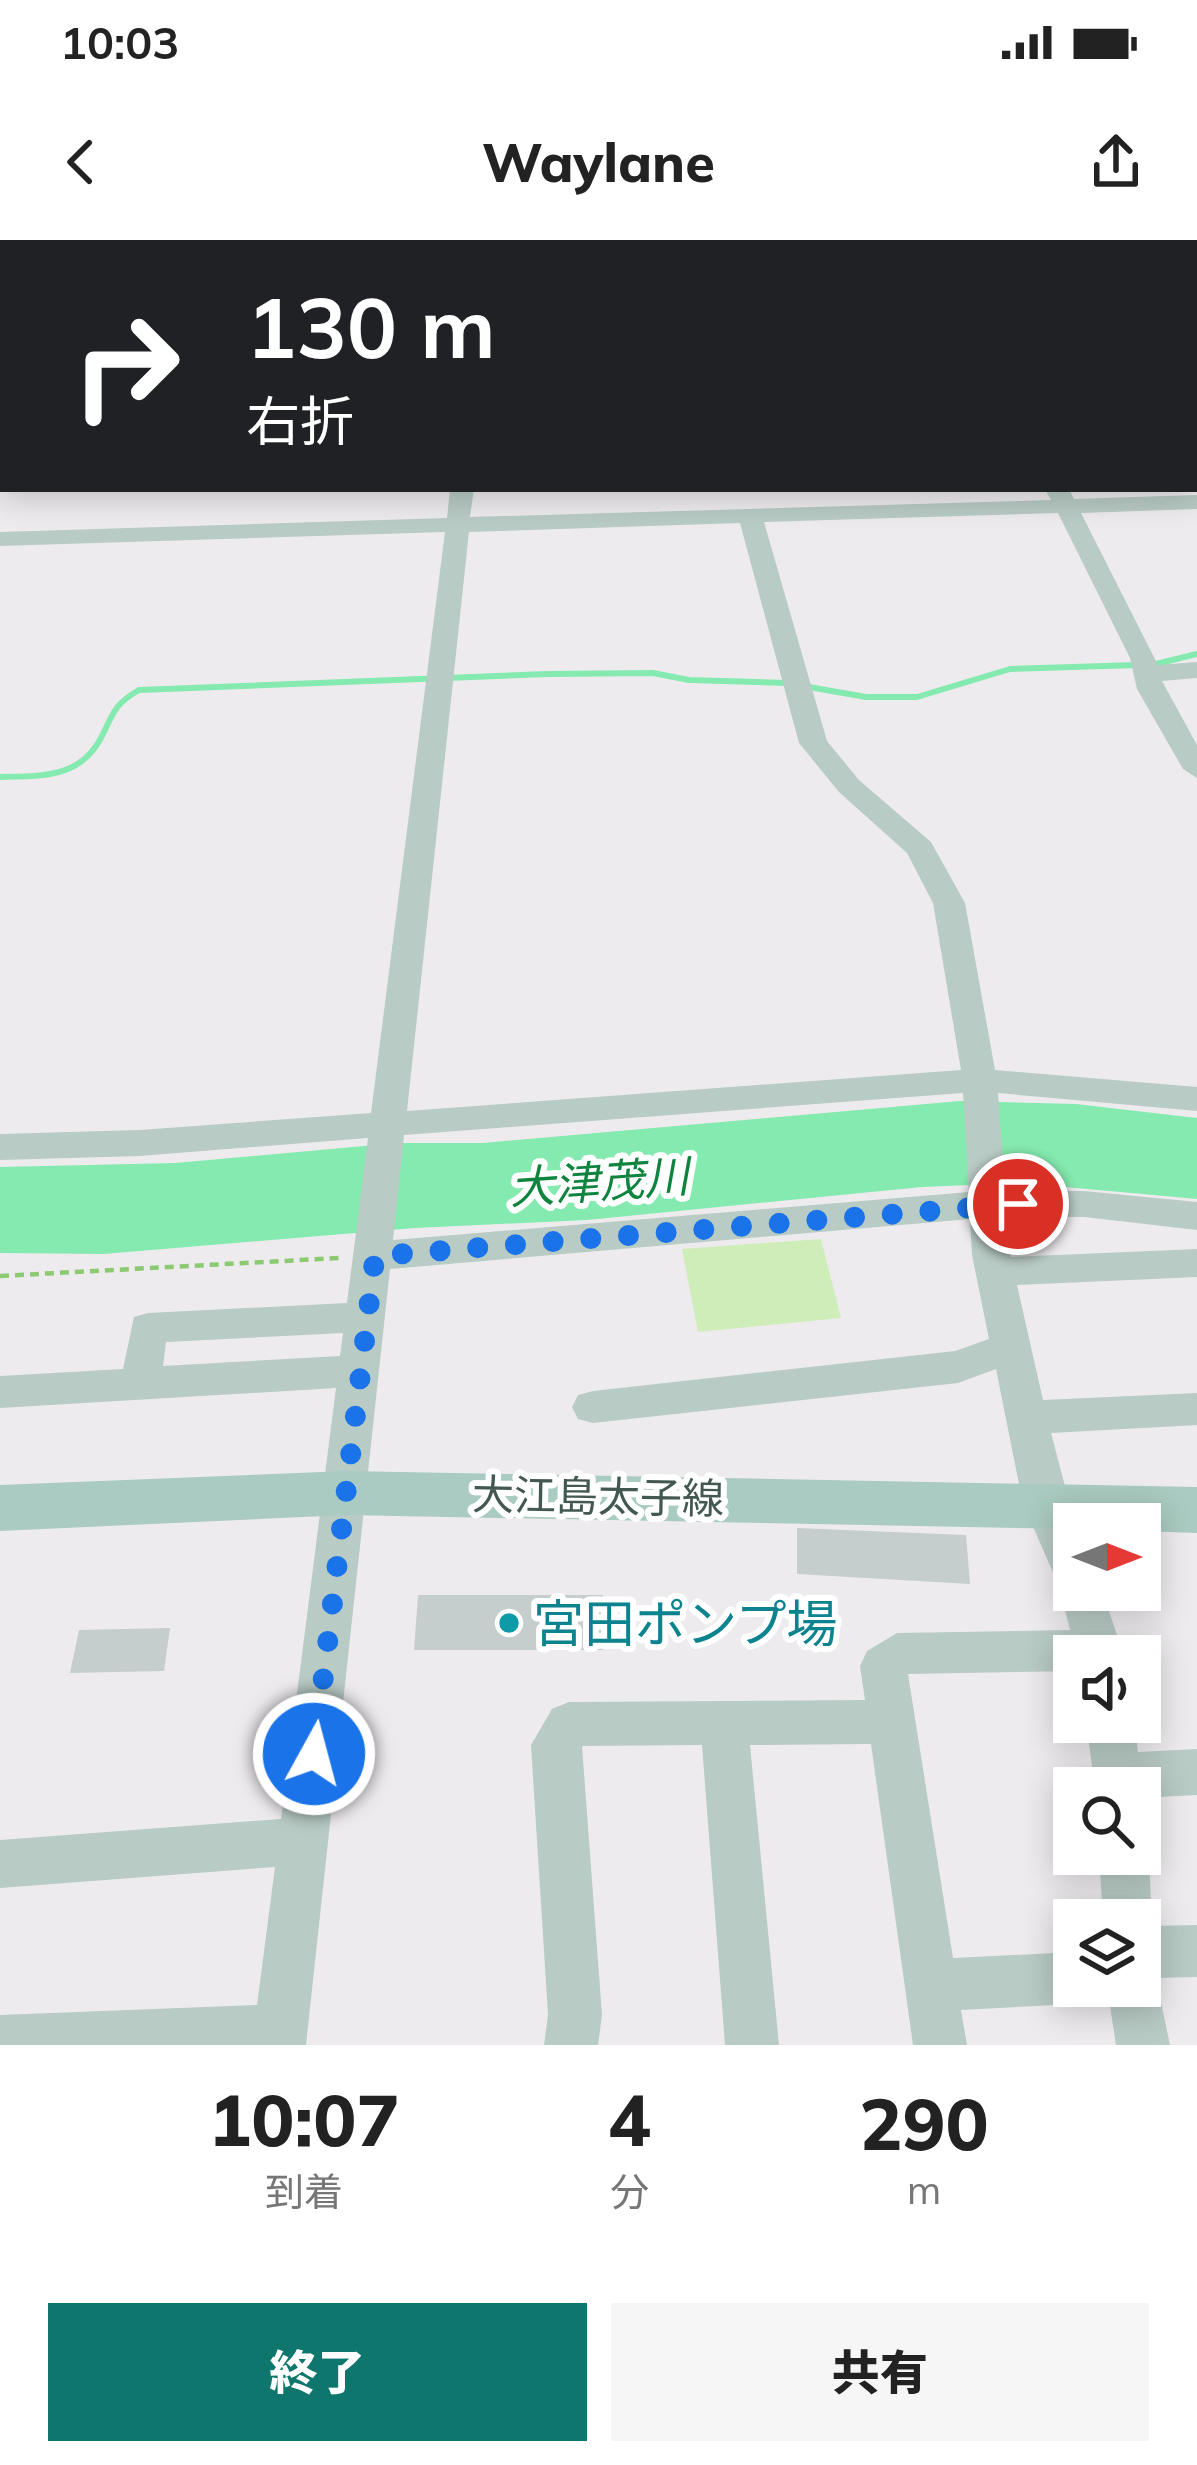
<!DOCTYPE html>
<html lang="ja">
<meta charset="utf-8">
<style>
:root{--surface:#fff;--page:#f6f6f6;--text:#222;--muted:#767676;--accent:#0f766e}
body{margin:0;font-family:Mulish,"Noto Sans JP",sans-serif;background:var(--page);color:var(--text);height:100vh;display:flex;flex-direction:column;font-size:45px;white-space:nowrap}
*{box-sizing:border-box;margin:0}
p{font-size:39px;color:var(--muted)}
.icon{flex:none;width:66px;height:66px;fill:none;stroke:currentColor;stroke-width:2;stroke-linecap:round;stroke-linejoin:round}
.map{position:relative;height:1805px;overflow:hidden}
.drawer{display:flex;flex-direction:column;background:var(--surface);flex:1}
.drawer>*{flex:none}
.guide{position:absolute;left:0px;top:0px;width:1197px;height:252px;box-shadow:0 6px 30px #0003;background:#202124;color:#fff;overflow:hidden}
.needle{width:78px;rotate:90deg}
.fabs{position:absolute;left:1053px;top:1263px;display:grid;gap:24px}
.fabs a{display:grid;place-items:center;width:108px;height:108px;border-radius:0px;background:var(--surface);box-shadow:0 6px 30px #0003;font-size:60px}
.pin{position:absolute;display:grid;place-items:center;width:102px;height:102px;color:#fff;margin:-51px;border:6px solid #fff;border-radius:50%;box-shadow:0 3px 12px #0007}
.me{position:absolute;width:132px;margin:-66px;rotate:7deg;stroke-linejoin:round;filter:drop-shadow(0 0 9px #0008)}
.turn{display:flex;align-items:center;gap:42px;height:252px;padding:0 48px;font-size:54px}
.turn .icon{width:156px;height:156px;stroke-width:2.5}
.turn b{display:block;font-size:84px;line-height:102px}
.eta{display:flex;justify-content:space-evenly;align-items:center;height:204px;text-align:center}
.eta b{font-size:72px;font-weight:800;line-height:84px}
.cta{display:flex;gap:24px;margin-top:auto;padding:24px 48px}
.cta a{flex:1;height:138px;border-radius:0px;background:var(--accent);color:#fff;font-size:48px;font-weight:800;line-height:138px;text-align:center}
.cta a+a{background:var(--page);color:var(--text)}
.status{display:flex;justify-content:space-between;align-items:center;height:84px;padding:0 60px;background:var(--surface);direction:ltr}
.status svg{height:33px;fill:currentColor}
header{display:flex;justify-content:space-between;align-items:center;height:156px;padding:0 48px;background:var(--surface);font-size:54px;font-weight:800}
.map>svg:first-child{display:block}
.green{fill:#ceedb8}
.water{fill:#85eaaf}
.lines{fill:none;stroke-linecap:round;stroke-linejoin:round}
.stream{stroke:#85eaaf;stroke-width:6}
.building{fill:#c5cecc}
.path{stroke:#8bca71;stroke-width:4.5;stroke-dasharray:9 6;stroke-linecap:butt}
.minor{fill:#b9cbc5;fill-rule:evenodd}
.major{fill:#aacbc1;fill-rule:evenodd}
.route{stroke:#1a73e8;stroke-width:21;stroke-dasharray:0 37.8}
.culture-dot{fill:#0f9aa8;stroke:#fff;stroke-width:4.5}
.labels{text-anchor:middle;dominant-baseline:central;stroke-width:12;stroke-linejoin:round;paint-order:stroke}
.street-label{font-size:42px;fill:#445852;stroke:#fff}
.water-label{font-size:45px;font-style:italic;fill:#0f843f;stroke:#fff}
.near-culture-label{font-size:51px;fill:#0d838f;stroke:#fff;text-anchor:start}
</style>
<div class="status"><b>10:03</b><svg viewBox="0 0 49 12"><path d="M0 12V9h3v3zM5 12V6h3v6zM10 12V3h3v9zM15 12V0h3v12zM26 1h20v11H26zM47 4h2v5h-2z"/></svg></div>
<header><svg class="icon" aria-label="back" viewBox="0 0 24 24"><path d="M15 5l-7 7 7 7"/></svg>Waylane<svg class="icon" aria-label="share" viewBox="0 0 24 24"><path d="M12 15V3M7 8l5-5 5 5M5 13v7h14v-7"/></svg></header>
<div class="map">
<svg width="1197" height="1805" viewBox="0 0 1197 1805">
<rect width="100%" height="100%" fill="#eeebee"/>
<path class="green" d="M821,999L841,1078L698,1092L682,1009Z"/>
<path class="water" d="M960,861L1076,864L1197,878V959L1021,943L922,947L587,980L415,988L104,1014L0,1013V927L175,923L397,903H483Z"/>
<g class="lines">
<path class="stream" d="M1152,425L1197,414
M803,446L866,457H917L1010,429L1137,425
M0,537C46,536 83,538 104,492C114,470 118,462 139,450L548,434L653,433L689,440L788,443"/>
</g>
<path class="building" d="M797,1288L966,1295L970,1344L797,1334Z
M418,1355H603V1410H414Z
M170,1388L164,1431L70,1433L79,1390Z"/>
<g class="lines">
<path class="path" d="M0,1036L339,1018"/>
<path class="minor" d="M453,0H471V3H453Z
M482,0H500V3H482Z
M914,0H932L934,3H916Z
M1144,0H1163L1165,3H1146Z
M3,40V59L0,60V41Z
M1194,59L1197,60V75L1194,74Z
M450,249H474L470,277L1051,260L1045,249H1069L1074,259L1197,255V269L1081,273L1158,425L1197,422V438L1162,441L1197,505V538L1183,529L1137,449L1130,418L1058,273L764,282L827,501L859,540L931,602L965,663L995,830L1197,847V871L998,853L1005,951H1084L1197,962V990L1084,977H1007L1011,1017L1197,1009V1037L1017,1045L1043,1160L1197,1153V1185L1051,1193L1075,1284L1074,1350H1102L1124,1416H1074V1431L908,1434L953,1718L1074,1712V1746H1097L1093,1757L1074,1764L961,1770L967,1805H913L871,1504L750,1505L779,1805H725L702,1505L582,1506L602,1775L598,1805H544L548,1775L531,1505L552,1469L569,1462L865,1460L860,1426L867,1411L897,1393L1070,1390L1059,1346L1023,1264L996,1129L958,1143L593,1183L578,1179L572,1167L578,1155L593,1151L955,1111L989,1099L972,1015L970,979L390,1029L306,1805H0V1775L257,1765L275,1627L0,1648V1600L281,1579L336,1148L0,1168V1136L123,1129L134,1077L148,1073L347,1063L368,898L140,916L0,920V894L140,890L371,873L445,292L0,306V292L447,278ZM740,283L799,503L839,552L907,613L933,663L961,830L407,871L469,292ZM963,853L969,952L393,1000L404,895ZM343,1093L340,1116L163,1126L166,1102Z
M1086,1482H1134L1138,1512L1197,1509V1555L1140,1558V1548H1095Z
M1140,1596L1149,1614L1152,1686L1197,1685V1737L1156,1738L1170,1805H1116L1107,1746H1140V1680H1103L1099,1614H1140Z"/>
<path class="major" d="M346,1231L1197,1247V1293L1140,1291V1284H1074V1289L346,1275L0,1291V1245Z"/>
</g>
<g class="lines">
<path class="route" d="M314,1514L375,1016L1018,964"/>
</g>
<circle class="culture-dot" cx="509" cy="1383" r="12"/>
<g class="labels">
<g class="street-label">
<text transform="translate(598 1256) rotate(1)">大江島太子線</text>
</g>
<g class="water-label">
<text transform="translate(599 941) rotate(-4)">大津茂川</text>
</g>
<g class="near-culture-label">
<text x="533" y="1383">宮田ポンプ場</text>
</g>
</g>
</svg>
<div class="fabs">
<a><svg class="needle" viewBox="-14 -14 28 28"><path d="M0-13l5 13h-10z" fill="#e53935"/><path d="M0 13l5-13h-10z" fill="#767676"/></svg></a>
<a><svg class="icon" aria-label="sound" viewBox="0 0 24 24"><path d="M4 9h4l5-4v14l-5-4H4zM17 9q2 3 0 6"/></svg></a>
<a><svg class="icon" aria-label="search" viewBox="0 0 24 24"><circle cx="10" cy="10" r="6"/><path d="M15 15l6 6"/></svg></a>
<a><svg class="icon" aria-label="layers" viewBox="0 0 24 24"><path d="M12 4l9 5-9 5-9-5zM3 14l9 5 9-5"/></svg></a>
</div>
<div class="pin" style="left:1018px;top:964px;background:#d93025"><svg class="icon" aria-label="arrive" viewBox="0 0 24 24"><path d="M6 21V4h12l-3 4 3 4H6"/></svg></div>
<svg class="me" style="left:314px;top:1514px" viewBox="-20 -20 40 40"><circle r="17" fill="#1a73e8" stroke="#fff" stroke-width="3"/><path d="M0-11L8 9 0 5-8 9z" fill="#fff"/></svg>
<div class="guide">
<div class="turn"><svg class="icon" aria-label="right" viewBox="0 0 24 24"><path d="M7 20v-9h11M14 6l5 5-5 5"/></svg><div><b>130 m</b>右折</div></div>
</div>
</div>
<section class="drawer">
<div class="eta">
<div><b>10:07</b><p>到着</p></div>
<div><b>4</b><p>分</p></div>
<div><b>290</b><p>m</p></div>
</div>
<div class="cta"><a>終了</a><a>共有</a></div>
</section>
